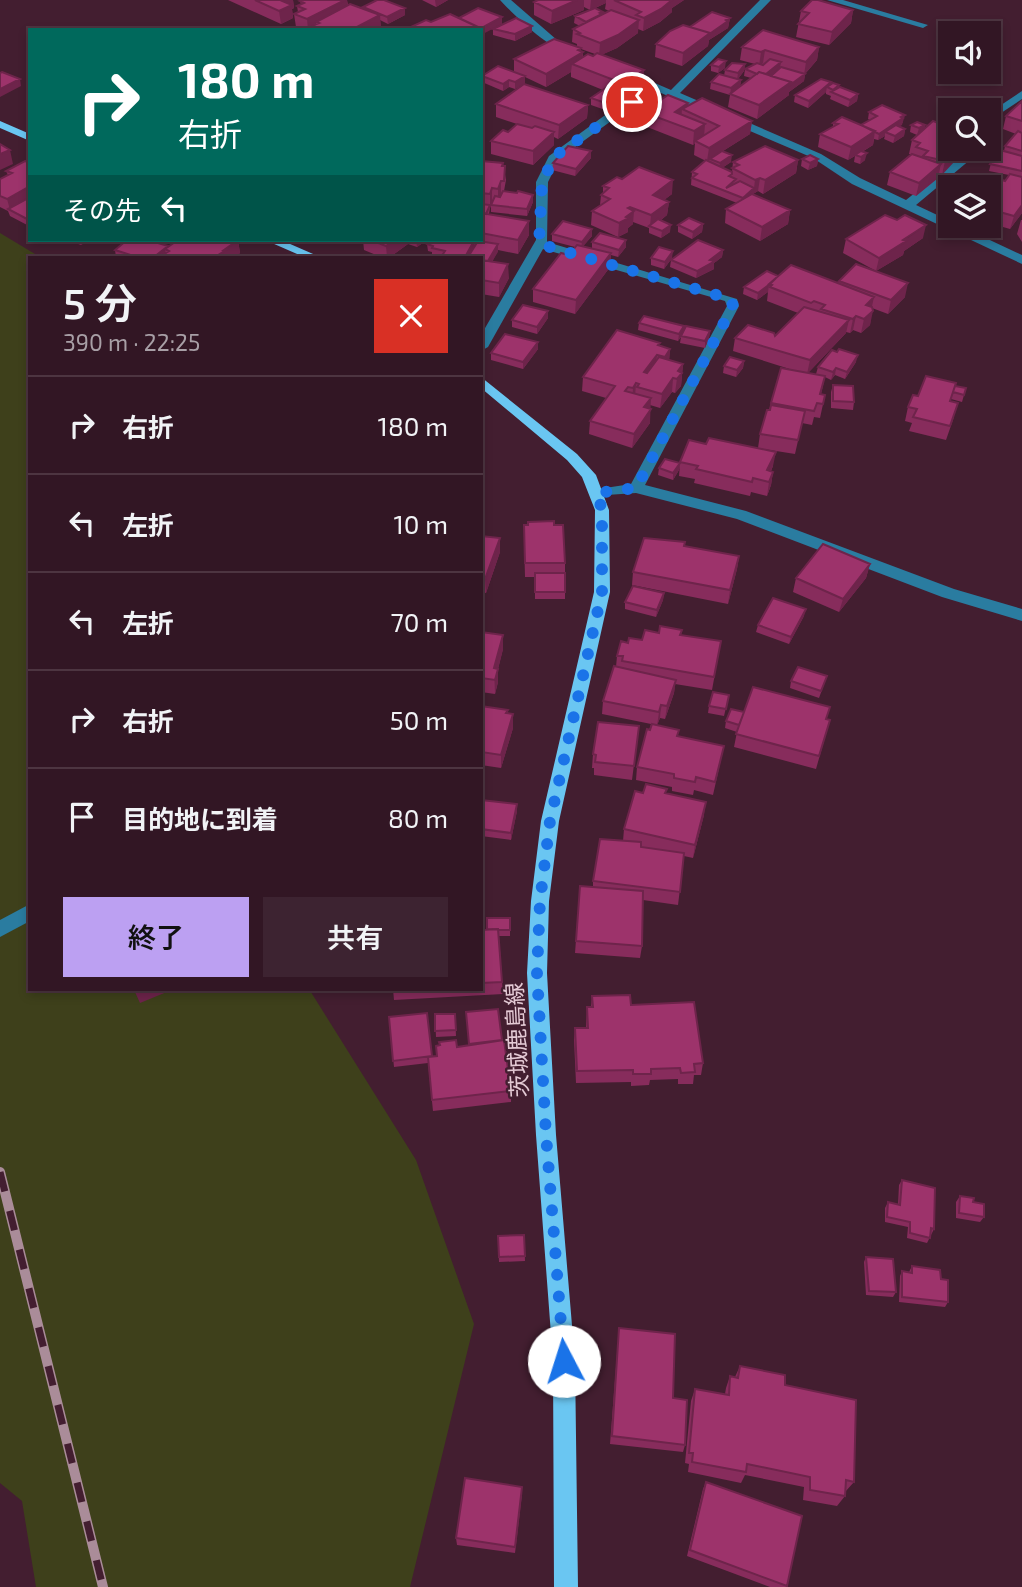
<!DOCTYPE html>
<html lang="ja">
<meta charset="utf-8">
<style>
:root{--surface:#321624;--page:#3d2331;--text:#f1f3f6;--muted:#a89fa6;--line:#4d3541;--accent:#bca0f2}
body{margin:0;font-family:"Exo 2","Noto Sans JP",sans-serif;background:var(--page);color:var(--text);height:100vh;display:flex;flex-direction:column;font-size:26px;white-space:nowrap}
*{box-sizing:border-box;margin:0}
p{font-size:23px;color:var(--muted)}
.icon{flex:none;width:38px;height:38px;fill:none;stroke:currentColor;stroke-width:2;stroke-linecap:round;stroke-linejoin:round}
.map{position:relative;flex:1;overflow:hidden}
.details{position:absolute;left:28px;top:256px;width:455px;height:735px;display:flex;flex-direction:column;background:var(--surface);border-radius:0px;box-shadow:0 4px 10px #0003,0 0 0 2px var(--line)}
.details>*{flex:none}
.guide{position:absolute;left:28px;top:28px;width:455px;height:214px;border-radius:0px;box-shadow:0 4px 10px #0003,0 0 0 2px var(--line);background:#00695c;color:#fff;overflow:hidden}
.tools{position:absolute;left:938px;top:21px;display:grid;gap:14px}
.tools a{display:grid;place-items:center;width:63px;height:63px;border-radius:0px;background:var(--surface);box-shadow:0 4px 10px #0003,0 0 0 2px var(--line);font-size:35px}
.pin{position:absolute;display:grid;place-items:center;width:60px;height:60px;color:#fff;margin:-30px;border:4px solid #fff;border-radius:50%;box-shadow:0 2px 7px #0007}
.me{position:absolute;width:77px;margin:-38px;rotate:355deg;stroke-linejoin:round;filter:drop-shadow(0 0 5px #0008)}
.turn{display:flex;align-items:center;gap:24px;height:147px;padding:0 35px;font-size:32px}
.turn .icon{width:91px;height:91px;stroke-width:2.5}
.turn b{display:block;font-size:49px;line-height:60px}
.then{display:flex;align-items:center;height:66px;padding:0 35px;background:#0003;gap:14px;font-size:26px}
.round{display:grid;place-items:center;flex:none;width:74px;height:74px;border-radius:0px;background:var(--page)}
.headline{display:flex;align-items:center;justify-content:space-between;height:119px;padding:0 35px}
h1{font-size:42px;font-weight:600;line-height:52px}
.button{display:flex;gap:14px;margin-top:auto;padding:14px 35px}
.button a{flex:1;height:80px;border-radius:0px;background:var(--accent);color:#111;font-size:28px;font-weight:600;line-height:80px;text-align:center}
.button a+a{background:var(--page);color:var(--text)}
ul{padding:0;list-style:none}
li{display:flex;align-items:center;gap:21px;height:98px;padding:0 35px;border-top:2px solid var(--line)}
li div{flex:1}
li b{display:block;font-size:26px}
li em{font-style:normal}
.map>svg:first-child{display:block}
.green{fill:#3e401b}
.lines{fill:none;stroke-linecap:round;stroke-linejoin:round}
.minor{fill:#2a7ca0;fill-rule:evenodd}
.major{fill:#6ac6f2;fill-rule:evenodd}
.rail-casing{stroke:#aa8c99;stroke-width:10}
.rail{stroke:#431e30;stroke-width:7;stroke-dasharray:20;stroke-linecap:butt}
.wall{fill:#872c5c;fill-rule:evenodd}
.shaded-wall{fill:#6e244b}
.building{fill:#9d336b;stroke:#6e244b;stroke-width:2}
.route{stroke:#1a73e8;stroke-width:12;stroke-dasharray:0 21.6}
.labels{text-anchor:middle;dominant-baseline:central;stroke-width:5;stroke-linejoin:round;paint-order:stroke}
.street-label{font-size:23px;fill:#e4cad5;stroke:#431e30}
</style>
<div class="map">
<svg width="1022" height="1587" viewBox="0 0 1022 1587">
<rect width="100%" height="100%" fill="#431e30"/>
<path class="green" d="M0,233L40,257H30V989H309L416,1160L474,1324L410,1587H36L22,1501L0,1483Z"/>
<g class="lines">
<path class="minor" d="M500,0H511L557,40L576,50V54C555,56 514,15 500,0Z
M760,0H771L680,93L821,154L860,178L906,200L970,149H983L916,205L950,221V226H960L1022,255V264L852,184L813,158L654,90L560,158L548,182L547,242L737,299L739,306L645,485L746,511L954,589L1022,609V621L942,597L737,519L636,493L592,496L590,493L592,490L631,484L727,306L725,301L543,249L488,347L481,351V335L536,240V182L549,156L645,86L619,75V71H627L671,90Z
M827,0H843L928,25L923,28Z
M1022,91V99L989,121V113Z
M30,904V921L0,937V920Z"/>
<path class="major" d="M0,121L30,134V141L0,128Z
M265,240H281L320,257H304Z
M481,377L577,454L596,475L609,510L610,592L559,821L549,901L547,973L556,1135L575,1361L578,1587H554L553,1361L536,1135L527,973L531,901L541,821L594,592L595,510L582,477L567,460L481,388Z"/>
<g class="rail-casing">
<path id="rail" d="M0,1172L103,1587"/>
</g>
<use href="#rail" class="rail"/>
</g>
<path class="wall" d="M228,0H293L294,8L292,9L293,18L281,24Z
M304,0H347L348,5L364,9L363,7L405,8V15L388,24L380,20L381,28L378,30H302L296,27L294,14L298,12L297,6L301,4L300,1Z
M422,0H448L436,7Z
M537,0H684L672,8V12L660,22L643,31L638,29V33L617,48L601,55L643,83L624,97V99L608,111L591,105V98L603,90L571,77V72L546,87L525,77V83L515,89L509,87L503,91L482,82V76L514,72V59L577,47V44L572,42L573,29L580,26L574,23L575,16L590,10L584,7V10L551,24L534,15V2ZM606,3L605,9L609,11L603,14V12L591,10ZM581,49L595,54L593,56L583,58V52L581,51Z
M853,10L851,23L829,45L796,37L801,11Z
M730,18L728,28L709,40L708,46L682,66L655,57L656,44L690,27Z
M532,26V32L515,41L493,35V29Z
M742,47H819L817,60L805,74L804,81L789,92V95L757,119L728,107L730,95L710,89L711,82L724,76L725,70L745,64L744,71L738,79L741,80L740,87L751,78L744,76L745,69L755,64L740,60Z
M711,65L725,68L718,73L711,71Z
M839,85V88L858,94L857,101L848,107L830,99L831,96L826,94V92L808,108L794,102L795,95Z
M1022,101V213L1010,229L989,223V187L1005,181L1009,175L989,171L991,163L982,161L984,154L1004,151L1005,146L1016,134L1003,129L1006,116Z
M688,103V106L752,121L750,134L723,151L731,162L722,168L732,172L733,162L798,160L796,173L763,194L758,191L753,194V195L790,210L788,224L760,241L725,223L726,209L737,203L691,185L692,172L706,161L694,155L695,143L693,145L642,125L643,112Z
M496,104L588,105L587,118L558,139L554,137V145L533,165L491,154V141L508,132L517,124L496,117Z
M869,112L903,122L899,126L905,129L904,136L893,143L884,139L885,136L878,140L874,139L873,145L862,152L865,160L860,164L854,162L855,156L848,160L818,147L820,134L833,127V123L861,125L870,120L868,119Z
M911,125H925L924,130L950,149L942,175L939,174L938,178L916,196L887,185L890,172L911,154H909L912,140L917,135L910,132Z
M591,158L575,176L552,170L553,163Z
M802,159H818L817,166L808,170L801,166Z
M481,161L503,163L506,180L504,191L533,202L527,216L491,212V206L490,208L489,214L529,235L518,254L498,250L492,262L509,278L499,297L481,294V257H441L432,256V252L428,251L427,244L430,240H481Z
M30,163V225L29,226L10,216L8,211L0,207V179L8,175L6,171Z
M603,186L672,194L664,200L669,202L667,215L661,220L670,232L661,238L649,233V228L633,222V224L628,228V232L618,237L591,225L592,211L600,205L601,195L603,193Z
M1021,220H1022V242L1017,234Z
M703,224L702,232L692,239L678,232V225Z
M592,229V236L583,246L592,249V242L626,247L618,257L611,255L610,267L575,314L533,302V289L569,255L575,247L552,241V234Z
M923,238L904,251L903,255L876,271L905,297L888,314L872,308L870,325L861,333L853,330L850,333L846,332V333L808,373L821,376L816,374L818,367L856,362L845,379L835,375L831,380L825,377L821,394L825,395L820,418L814,417L812,425L802,423L795,454L758,448L760,434L769,410L771,403L799,372L733,351L735,338L775,336L798,313L767,301L768,292L757,300L743,294L744,287L778,276L838,283L839,281L876,271L843,253L846,239Z
M67,240H89L81,245Z
M238,240L240,253L235,257H116L115,250L168,247L184,241Z
M363,240H427L417,247L408,244L390,257H381L364,250Z
M723,250L722,257L714,263V269L696,278L670,267L671,260Z
M651,258H672L664,269L651,265Z
M548,311V318L537,334L512,327V320Z
M639,323L684,326V330L710,331L709,338L705,348L680,343L681,337L678,341L638,330Z
M538,342V349L523,369L491,360V353Z
M660,346L670,349L669,360L683,364L681,386L675,393L672,392L660,408L650,405V423L632,448L589,434L590,421L606,398L582,391L583,377Z
M744,361L743,368L736,377L723,373L724,366Z
M833,385L854,402L853,410L831,408V392Z
M955,386L966,388L962,402L951,399Z
M950,401L954,417L946,440L909,431L912,423L905,421L908,407Z
M680,462L773,466L771,471L773,472L771,485L767,496L751,492L750,496L694,483L695,479L679,476Z
M680,463L679,470L673,480L658,475L659,468Z
M554,525L565,563V599H535V577H525L524,539Z
M481,536L500,538V552L486,593L481,592Z
M685,542V546L739,556L737,569L728,604L632,585L633,572Z
M870,564L866,578L839,612L793,592L796,578Z
M664,593L663,600L656,617L625,609V602Z
M804,616L789,644L756,632L758,625Z
M682,630L681,635L721,641L712,690L675,684L674,693L665,719L660,718L657,725L678,736L724,746L713,795L694,790L693,795L672,791V787L636,780L637,767L651,724L602,714L603,701L616,667L617,656L628,643L642,640L659,633Z
M481,632L503,635V649L498,669V682L495,694L481,692Z
M827,676L819,698L790,688L791,681Z
M729,695L724,716L708,713L709,706Z
M481,706L508,710V714H513V728L501,768L481,765Z
M744,712L830,720L816,769L734,747L737,732L725,728L726,721Z
M639,726L632,780L594,775V768H592L593,754Z
M643,793H666L704,815L693,858L684,856L678,905L643,900L642,946L640,958L575,953L580,886L593,887V881L623,841L624,829Z
M481,800L517,804V811L511,840L481,836Z
M510,918V936H499L503,994L394,1000L393,989H481V930L487,929Z
M592,996L631,1005L703,1063L701,1075H694L693,1084H678V1079L650,1080L649,1085L631,1086V1082L576,1083L574,1040L575,1028H586L587,1007H591Z
M435,1014H455L456,1036L436,1037Z
M389,1017L432,1056H436L457,1047L502,1040L511,1091V1102L433,1111L428,1063L394,1067Z
M902,1180L934,1229L927,1243L907,1238L908,1227L885,1222V1208L888,1202L898,1205L899,1185Z
M960,1196L973,1202L984,1217L980,1222L956,1218V1202Z
M524,1235L525,1261L499,1262L498,1236Z
M866,1257L896,1292L893,1297L866,1295L864,1262Z
M912,1266L941,1279L948,1302L945,1307L899,1302L900,1276L902,1271L909,1272Z
M619,1328L673,1398L685,1445L683,1452L610,1444Z
M740,1366L785,1385L854,1482L845,1492V1496L837,1506L803,1500L804,1487L745,1475L741,1483L688,1472L689,1464L685,1463L691,1401L695,1389L725,1394L726,1388L730,1376L735,1377Z
M706,1482L787,1586L786,1587H770L687,1556L703,1489Z
M522,1494L515,1553L457,1545L456,1538Z"/>
<path class="shaded-wall" d="M283,0H293L294,8L292,9L293,18L281,24L279,11Z
M345,0H347L348,12L316,22V26L314,25V29L308,30L307,19Z
M435,0H448L436,7Z
M577,0H584V10L551,24L552,11Z
M591,0H606V3L590,10Z
M672,0H684L672,8V12L660,22L643,31L644,18Z
M405,8V15L388,24L387,17Z
M853,10L851,23L829,45L832,32Z
M380,15L381,28L378,30H357V27Z
M502,17V24L481,35V30H478Z
M730,18L728,28L709,40L708,46L682,66L683,53Z
M639,20L638,33L617,48L599,56L600,43Z
M532,26V32L515,41V34Z
M819,47L817,60L804,75L806,62Z
M581,48V53L583,52L582,65L572,64L571,72L546,87V74Z
M765,50L763,63L759,66L761,52Z
M726,61L725,68L718,73L719,67Z
M781,62L780,69L763,83L764,76Z
M745,64L744,71L737,80L738,73Z
M644,70L643,83L624,97V99L608,111V104L623,93L624,84Z
M805,74L804,81L789,92V95L757,119L759,105L791,82Z
M525,76V83L515,89V82Z
M20,79L21,86L0,97V89Z
M509,80V87L503,91V84Z
M741,80L740,87L730,95L731,88Z
M831,82L830,88L827,87L826,92L808,108L809,101Z
M858,94L857,101L848,107L850,100Z
M688,103L687,112L682,109L681,121L675,112Z
M588,105L587,118L558,139L559,125Z
M905,115L902,125L889,133L885,132V136L878,140L879,134Z
M752,121L750,134L707,161L709,148Z
M705,124L704,137L695,141V143L693,145L694,131Z
M925,125L923,132L917,135L919,128Z
M905,129L904,136L893,143L895,136Z
M875,131L873,145L848,160L851,147Z
M554,132V145L533,165V151Z
M957,149H966L942,175L945,161Z
M10,150L13,164L0,170V154Z
M591,151V158L575,176L576,169Z
M867,153L865,160L860,164L861,157Z
M732,155L731,162L719,170L720,163Z
M818,159L817,166L808,170L810,163Z
M798,160L796,173L763,194L765,180Z
M941,164L938,178L916,196L919,183Z
M760,178L758,191L753,194L742,205L743,198L754,188L755,180Z
M673,180L672,194L652,209L653,195Z
M501,181V194L498,202V189Z
M30,186V202L10,210L7,199Z
M492,188V202L490,208V194Z
M533,195V202L527,216V209Z
M669,202L667,215L652,227L650,226L651,215Z
M1022,205V213L1010,229L1014,216Z
M630,207V214L634,211L633,224L628,228V232L618,237L619,223L628,208Z
M790,210L788,224L760,241L762,227Z
M529,221V235L518,254V240Z
M703,224L702,232L692,239L693,232Z
M671,225L670,232L661,238L662,231Z
M926,225L923,238L904,251L903,255L876,271L879,258Z
M592,229V236L581,249L582,242Z
M80,240H89L81,245Z
M238,240L240,253L235,257H215Z
M394,240H408V244L390,257H387L386,246Z
M416,240H427L417,247Z
M626,240V247L618,257L619,250Z
M474,241L475,248L469,257H465Z
M498,244V252L485,273V266Z
M168,246L169,250L165,249L166,255L161,257H154Z
M723,250L722,257L714,263V269L696,278L697,271Z
M673,251L672,258L664,269L665,262Z
M611,253L610,267L575,314L576,300Z
M508,264L509,278L499,297V283Z
M908,283L905,297L888,314L891,300Z
M769,285L768,292L757,300L758,293Z
M874,297L871,311L866,305Z
M548,311V318L537,334V327Z
M873,311L870,325L861,333L864,319Z
M856,316L853,330L850,333L853,319Z
M849,320L846,333L807,374L810,360Z
M684,326L683,333L678,341L679,334Z
M710,331L709,338L705,348V341Z
M538,342V349L523,369V362Z
M670,349L669,363L664,371L665,357Z
M657,355L655,368L643,386L644,372Z
M858,355L856,362L845,379L847,372Z
M744,361L743,368L736,377L737,370Z
M683,364L681,386L675,393L678,371Z
M836,368L835,375L831,380L833,372Z
M673,378L672,392L660,408L662,394Z
M636,383L635,397L632,402L633,388Z
M651,398L650,423L632,448L634,434L644,407Z
M776,452L773,466L766,481L767,470Z
M680,463L679,470L673,480V473Z
M773,472L771,485L767,496L769,482Z
M500,538V552L486,593L485,579Z
M739,556L737,569L728,604L730,590Z
M870,564L866,578L839,612L843,599Z
M664,593L663,600L656,617L657,610Z
M806,609L804,616L789,644L791,637Z
M503,635V649L498,669V682L495,694L494,668Z
M676,680L674,693L665,719L667,706Z
M661,705L660,718L657,726L659,712Z
M513,714V728L501,768V755Z
M706,802L704,815L693,858L695,845Z
M517,804V811L511,840V833Z
M142,989H174L140,1003L135,992Z"/>
<path class="building" d="M255,0H283L282,1L292,5L279,11Z
M304,0H345L307,19L294,14L305,9L297,6L304,3L300,1Z
M377,0H384L405,8L387,17L363,7Z
M538,0H577L552,11L534,2Z
M614,0H672L661,9L644,18L636,15L641,12Z
M812,0H818L853,10L832,32L798,24L809,13L801,11Z
M350,4L380,15L357,27L364,30H325L314,25L319,23L316,22Z
M478,8L502,17L478,30V27L459,18Z
M595,8L603,12L600,13L602,14L586,22L575,16Z
M611,10L639,20L618,35L600,43L577,34L580,33L573,29Z
M712,12L730,18L726,20L728,21L708,35L710,33L690,27Z
M450,14L478,27L471,30H414L417,28L413,26L426,20L431,22Z
M516,18L532,26L515,34L493,29Z
M683,25L710,33L683,53L656,44L670,31Z
M763,30L819,47L806,62L765,50L761,52L742,47Z
M554,39L581,48L578,50L583,52L546,74L514,59Z
M597,53L644,70L624,84L572,64L588,54L593,56Z
M718,59L726,61L719,67L711,65Z
M770,59L781,62L766,74L759,72L757,74L745,69L757,63L763,65Z
M732,63L745,64L738,73L725,70Z
M498,66L525,76L515,82L509,80L503,84L482,76Z
M781,67L805,74L790,85L791,82L771,76Z
M2,72L20,79L0,89V73Z
M759,72L791,82L759,105L730,94Z
M719,74L741,80L731,88L711,82Z
M821,79L831,82L809,101L795,95Z
M833,83L839,85L833,90L827,87Z
M524,84L588,105L559,125L496,104Z
M607,87L624,93L608,104L591,98Z
M840,87L858,94L850,100L831,92Z
M668,95L688,103L675,112L705,124L694,131L643,112Z
M702,98L752,121L709,148L695,141L719,126L682,109Z
M1022,101V121L1006,116Z
M882,105L905,115L901,117L903,118L879,134L861,125L877,116L869,112Z
M842,117L875,131L851,147L820,134L838,124L833,123Z
M933,121L950,127V149H957L945,161L923,156L928,151L916,147L920,143L912,140Z
M917,122L925,125L919,128L911,125Z
M517,124L532,128L535,126L554,132L533,151L491,141L503,130L508,132Z
M896,125L905,129L895,136L885,132Z
M1018,131L1022,133V151L1005,146Z
M0,144L10,150L0,154Z
M568,146L591,151L576,169L553,163Z
M765,146L798,160L765,180L760,178L755,180L732,168L739,165L733,162Z
M989,147L1022,156V171L990,164L995,157L984,154L987,149H989Z
M722,151L732,155L720,163L710,159Z
M861,151L867,153L861,157L855,155Z
M912,154L941,164L919,183L890,172Z
M810,155L818,159L810,163L802,159Z
M706,160L732,172V174L729,176L736,179L726,188L740,181L754,188L743,198L692,178L697,174L692,172Z
M25,161L30,163L28,165L30,166V186L7,199L0,196V179L12,173L6,171Z
M481,161L503,163L502,166H505L504,181H501L498,189L492,188L490,194L481,193Z
M639,167L673,180L653,195L669,202L651,215L630,207L628,208L634,211L626,217L629,218L619,223L592,211L610,199L601,195L609,188L603,186L617,177L622,179Z
M1010,174L1022,177V205L1014,216L989,209V187H985L993,177L1005,181Z
M503,191L517,193L518,191L533,195L527,209L491,205L495,196L500,197Z
M752,194L790,210L762,227L726,209Z
M30,197V217L27,219L8,209Z
M481,204L490,205L486,214L481,213Z
M481,213L529,221L518,240L481,233Z
M885,215L897,220L905,215L926,225L903,240L906,241L879,258L846,239Z
M689,218L703,224L693,232L678,225Z
M658,219L671,225L662,231L649,226Z
M563,221L592,229L582,242L552,234Z
M600,233L626,240L619,250L592,242Z
M127,240H148L168,246L154,257H137L115,250Z
M178,240L184,241L186,240H238L224,250H226L215,257L161,256L169,251L165,249Z
M371,240H394L386,246Z
M430,240H466L474,241L465,257H441L445,251L432,248L433,246L427,244Z
M698,240L723,250L710,260L715,261L697,271L671,260Z
M478,241L498,244L488,261L481,260V257H468Z
M577,245L611,253L576,300L533,289L561,253L569,255Z
M659,247L673,251L665,262L651,258Z
M481,260L508,264L499,283L481,280Z
M856,264L908,283L891,300L839,281Z
M791,265L874,297L866,305L872,307L873,311L864,319L856,316L853,319L821,309L825,305L814,301L811,303L770,287L772,285L769,284Z
M767,271L778,276L770,284L758,293L744,287Z
M523,305L548,311L537,327L512,320Z
M804,307L849,320L810,360L735,338L748,325L774,333L775,336Z
M644,316L684,326L679,334L639,323Z
M686,326L710,331L705,341L681,336Z
M617,330L660,343L658,345L670,349L665,357L657,355L644,372L647,373L659,357L683,364L678,371L682,373L677,379L673,378L662,394L637,387L639,384L636,383L633,388L628,387L625,391L651,398L644,407L651,409L634,434L590,421L615,386L583,377Z
M505,334L538,342L523,362L491,353Z
M839,349L858,355L847,372L836,368L833,372L818,367L832,350L837,352Z
M730,357L744,361L737,370L724,366Z
M781,368L825,376L820,394L825,395L823,404L817,403L814,411L771,403Z
M926,376L956,383L950,401L958,403L950,426L913,417L917,409L908,407L913,395L918,396Z
M833,385L853,386L854,402L833,401Z
M955,386L966,388L964,395L953,392Z
M771,405L805,411L798,440L760,434L767,410H770Z
M709,438L776,452L767,470L773,472L769,482L753,478L752,482L696,469L698,466L680,462L689,440L706,444Z
M665,459L680,463L673,473L659,468Z
M554,521V525H563L565,563H525L524,525H528V522Z
M481,536L500,538L485,579L481,578Z
M644,538L685,542L684,546L739,556L730,590L633,572Z
M823,544L870,564L843,599L796,578Z
M535,573H565V592H535Z
M633,586L664,593L657,610L625,602Z
M773,598L806,609L791,637L758,625Z
M660,626L682,630L680,635L721,641L714,677L622,661L623,656H617L621,641L628,643L629,638L642,640L645,630L659,633Z
M481,632L503,635L494,668L498,669L495,680L481,678Z
M614,666L676,680L667,706L661,705L659,712L603,701Z
M798,667L827,676L821,691L791,681Z
M753,687L830,707L826,719L830,720L819,756L736,734Z
M713,692L729,695L726,709L709,706Z
M481,706L508,710L506,713L513,714L501,755L481,752Z
M731,709L744,712L739,725L726,721Z
M598,722L639,726L634,766L595,762L596,755L593,754Z
M652,724L679,730L677,736L724,746L715,782L696,777L695,782L674,778V774L637,767L647,729L650,730Z
M646,784L667,789L665,793L706,802L695,845L624,829L635,791L643,793Z
M481,800L517,804L511,833L481,829Z
M600,839L641,842V847L684,853L680,892L593,881Z
M580,886L643,891L642,946L576,941Z
M487,918H510V930L487,929Z
M498,929L502,982L481,983V930Z
M630,995L631,1005L694,1002L703,1063L694,1064L695,1072L681,1073L680,1068L651,1069V1074H633V1070L577,1071L575,1028H588L587,1007H593L592,996Z
M498,1009L502,1040L469,1044L466,1012Z
M427,1013L432,1056L393,1061L389,1017Z
M435,1014H455L456,1030L435,1031Z
M456,1040L457,1047L504,1040L511,1091L432,1100L428,1057L437,1056L436,1046L440,1045L439,1042Z
M902,1180L935,1188L934,1229L931,1228L930,1238L910,1233V1222L887,1217L888,1202L900,1205Z
M960,1196L974,1198L973,1202L984,1204V1217L959,1213Z
M524,1235L525,1256L499,1257L498,1236Z
M866,1257L893,1259L896,1292L869,1291Z
M912,1266L940,1270L941,1279L948,1280V1302L902,1297V1271L912,1273Z
M619,1328L675,1334L673,1398L687,1400L685,1445L612,1436Z
M740,1366L785,1375V1385L856,1400L854,1482L846,1480L845,1496L810,1490V1477L747,1464L746,1472L692,1462L693,1453H689L695,1389L729,1395L730,1376L738,1378Z
M465,1478L522,1487L515,1547L456,1538Z
M706,1482L802,1516L787,1586L690,1550Z"/>
<g class="lines">
<path class="route" d="M564,1361L546,1135L537,973L540,901L550,821L602,592V510L597,493L636,488L733,306L731,299L539,244L542,182L555,156L632,102"/>
</g>
<g class="labels">
<g class="street-label">
<text transform="translate(516 1040) rotate(-93)">茨城鹿島線</text>
</g>
</g>
</svg>
<div class="tools">
<a><svg class="icon" aria-label="sound" viewBox="0 0 24 24"><path d="M4 9h4l5-4v14l-5-4H4zM17 9q2 3 0 6"/></svg></a>
<a><svg class="icon" aria-label="search" viewBox="0 0 24 24"><circle cx="10" cy="10" r="6"/><path d="M15 15l6 6"/></svg></a>
<a><svg class="icon" aria-label="layers" viewBox="0 0 24 24"><path d="M12 4l9 5-9 5-9-5zM3 14l9 5 9-5"/></svg></a>
</div>
<div class="pin" style="left:632px;top:102px;background:#d93025"><svg class="icon" aria-label="arrive" viewBox="0 0 24 24"><path d="M6 21V4h12l-3 4 3 4H6"/></svg></div>
<svg class="me" style="left:564px;top:1361px" viewBox="-20 -20 40 40"><circle r="19" fill="#fff"/><path d="M0-13L10 11 0 6-10 11z" fill="#1a73e8"/></svg>
<div class="guide">
<div class="turn"><svg class="icon" aria-label="right" viewBox="0 0 24 24"><path d="M7 20v-9h11M14 6l5 5-5 5"/></svg><div><b>180 m</b>右折</div></div>
<div class="then">その先<svg class="icon" aria-label="left" viewBox="0 0 24 24"><path d="M17 20v-9H6M10 6l-5 5 5 5"/></svg></div>
</div>
<section class="details">
<div class="headline"><div><h1>5 分</h1><p>390 m · 22:25</p></div><a class="round" style="background:#d93025;color:#fff"><svg class="icon" aria-label="close" viewBox="0 0 24 24"><path d="M6 6l12 12M18 6L6 18"/></svg></a></div>
<ul>
<li><svg class="icon" aria-label="right" viewBox="0 0 24 24"><path d="M7 20v-9h11M14 6l5 5-5 5"/></svg><div><b>右折</b></div><em>180 m</em></li>
<li><svg class="icon" aria-label="left" viewBox="0 0 24 24"><path d="M17 20v-9H6M10 6l-5 5 5 5"/></svg><div><b>左折</b></div><em>10 m</em></li>
<li><svg class="icon" aria-label="left" viewBox="0 0 24 24"><path d="M17 20v-9H6M10 6l-5 5 5 5"/></svg><div><b>左折</b></div><em>70 m</em></li>
<li><svg class="icon" aria-label="right" viewBox="0 0 24 24"><path d="M7 20v-9h11M14 6l5 5-5 5"/></svg><div><b>右折</b></div><em>50 m</em></li>
<li><svg class="icon" aria-label="arrive" viewBox="0 0 24 24"><path d="M6 21V4h12l-3 4 3 4H6"/></svg><div><b>目的地に到着</b></div><em>80 m</em></li>
</ul>
<div class="button"><a>終了</a><a>共有</a></div>
</section>
</div>
